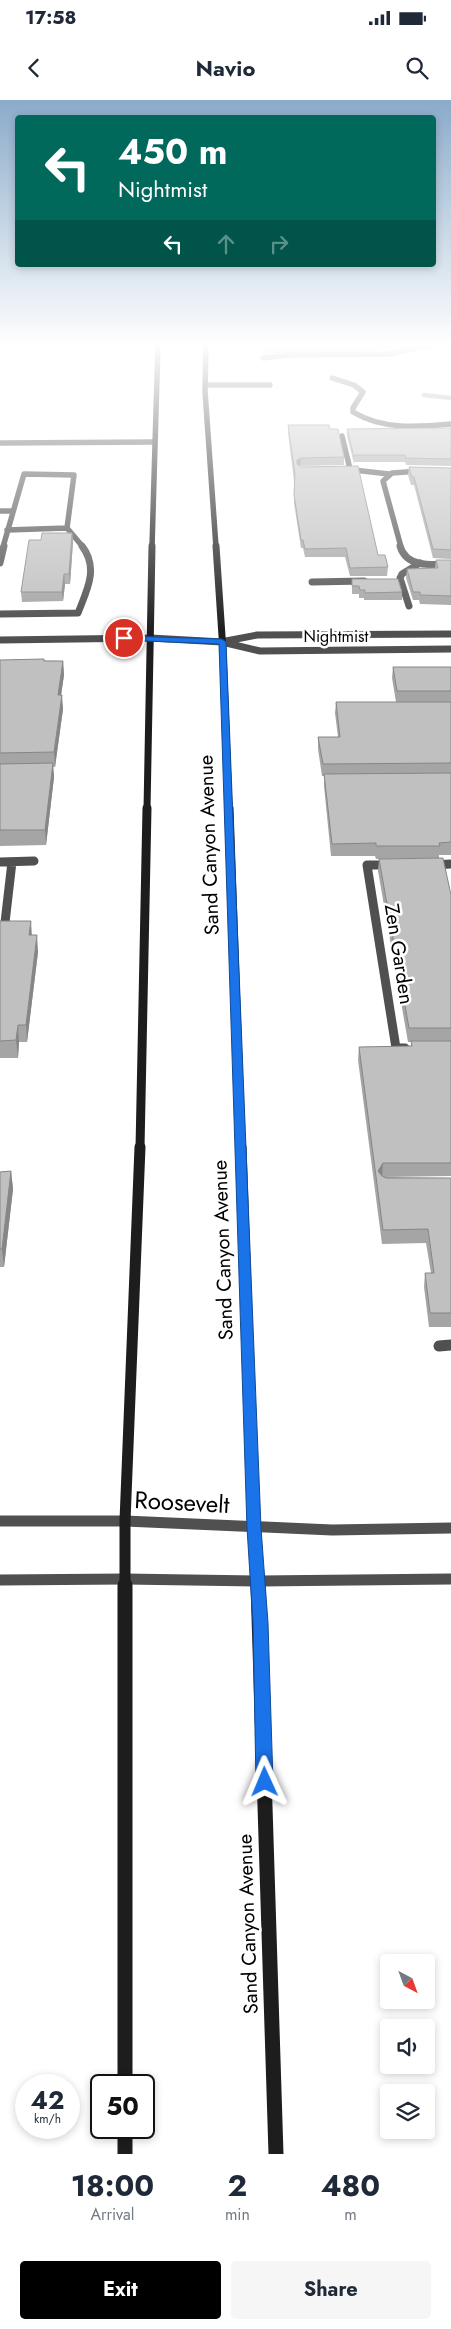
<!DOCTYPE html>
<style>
:root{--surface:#fff;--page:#f6f6f7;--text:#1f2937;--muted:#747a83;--accent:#000}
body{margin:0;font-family:Jost,sans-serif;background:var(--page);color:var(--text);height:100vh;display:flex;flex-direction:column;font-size:19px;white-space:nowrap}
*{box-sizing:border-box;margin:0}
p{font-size:16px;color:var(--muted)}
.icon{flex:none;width:28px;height:28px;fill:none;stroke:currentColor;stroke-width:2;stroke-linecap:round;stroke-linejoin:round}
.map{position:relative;height:2054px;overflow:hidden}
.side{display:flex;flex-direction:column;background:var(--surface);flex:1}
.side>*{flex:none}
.banner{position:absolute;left:15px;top:15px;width:421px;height:152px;border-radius:5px;box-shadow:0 2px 8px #0003;background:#00695c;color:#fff;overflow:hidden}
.needle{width:32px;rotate:139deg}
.buttons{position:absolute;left:380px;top:1854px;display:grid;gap:10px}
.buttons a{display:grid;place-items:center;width:55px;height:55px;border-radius:5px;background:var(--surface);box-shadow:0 2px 8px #0003;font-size:25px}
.speed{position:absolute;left:15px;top:1974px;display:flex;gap:10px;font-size:25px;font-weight:700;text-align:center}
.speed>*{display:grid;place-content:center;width:65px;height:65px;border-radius:50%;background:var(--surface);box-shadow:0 2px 8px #0003;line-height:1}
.speed small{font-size:12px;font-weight:400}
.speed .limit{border:2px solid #111;border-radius:8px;background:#fff;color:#111}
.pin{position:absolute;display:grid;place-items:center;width:42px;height:42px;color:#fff;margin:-21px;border:2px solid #fff;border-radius:50%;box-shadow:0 1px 5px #0007}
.me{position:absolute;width:55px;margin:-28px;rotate:359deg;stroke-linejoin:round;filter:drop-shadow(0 0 4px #0008)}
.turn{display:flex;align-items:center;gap:18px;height:105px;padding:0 20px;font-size:22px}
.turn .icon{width:65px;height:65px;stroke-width:2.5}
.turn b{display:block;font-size:35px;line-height:42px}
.lanes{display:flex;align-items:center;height:48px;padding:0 20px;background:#0003;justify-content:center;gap:25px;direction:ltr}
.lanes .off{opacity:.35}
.eta{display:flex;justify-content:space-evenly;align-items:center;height:85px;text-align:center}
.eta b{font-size:30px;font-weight:700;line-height:35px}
.action{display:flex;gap:10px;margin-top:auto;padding:10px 20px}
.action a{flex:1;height:58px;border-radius:5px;background:var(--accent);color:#fff;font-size:20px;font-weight:700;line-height:58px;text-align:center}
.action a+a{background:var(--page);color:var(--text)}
.status{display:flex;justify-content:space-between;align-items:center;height:35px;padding:0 25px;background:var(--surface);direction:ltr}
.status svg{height:14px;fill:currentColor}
header{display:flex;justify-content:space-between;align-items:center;height:65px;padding:0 20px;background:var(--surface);font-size:22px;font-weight:700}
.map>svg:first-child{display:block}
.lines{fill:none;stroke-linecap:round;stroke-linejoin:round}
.stream{stroke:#9e9e9e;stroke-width:4.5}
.service-far2{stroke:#505050;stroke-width:5.5}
.service-far1{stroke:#505050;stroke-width:7}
.service{stroke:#505050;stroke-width:9}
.minor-far3{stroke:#505050;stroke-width:5.5}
.minor-far2{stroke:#505050;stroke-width:7}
.minor-far1{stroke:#505050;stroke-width:9}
.minor{stroke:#505050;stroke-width:11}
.tertiary-far1{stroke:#505050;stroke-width:7}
.tertiary{stroke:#505050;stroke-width:11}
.secondary-far4{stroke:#1d1d1d;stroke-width:5.5}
.secondary-far3{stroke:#1d1d1d;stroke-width:7}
.secondary-far2{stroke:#1d1d1d;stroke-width:9}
.secondary-far1{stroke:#1d1d1d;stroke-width:11}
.secondary{stroke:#1d1d1d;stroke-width:15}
.wall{fill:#a5a5a5}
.shaded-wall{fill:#868686}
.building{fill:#c0c0c0;stroke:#868686}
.route{fill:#1a73e8;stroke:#114b97}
.labels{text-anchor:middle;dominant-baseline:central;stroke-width:5;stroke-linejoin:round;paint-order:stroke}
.far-street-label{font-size:16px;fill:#000;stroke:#fff}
.street-label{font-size:20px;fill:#000;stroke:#fff}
.near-street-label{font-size:24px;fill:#000;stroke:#fff}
</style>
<div class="status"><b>17:58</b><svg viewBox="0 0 49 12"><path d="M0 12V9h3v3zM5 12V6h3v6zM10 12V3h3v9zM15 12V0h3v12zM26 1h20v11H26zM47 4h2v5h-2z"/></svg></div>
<header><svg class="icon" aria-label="back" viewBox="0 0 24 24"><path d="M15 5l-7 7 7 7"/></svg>Navio<svg class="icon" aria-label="search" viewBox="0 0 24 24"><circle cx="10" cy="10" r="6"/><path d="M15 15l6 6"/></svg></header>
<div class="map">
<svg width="451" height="2054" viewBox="0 0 451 2054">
<rect width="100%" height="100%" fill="#fff"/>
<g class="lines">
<path class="stream" d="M264,251L364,249L398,244
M424,295L451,298"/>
<path class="service-far2" d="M263,258L288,255L389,254L436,244
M332,278L354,285L363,292L353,308V312C383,330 417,327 451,324
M206,285H270
M342,336L350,369
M0,343L154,342
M345,369L389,374
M0,411H13
M7,430L67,428
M3,447L24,374L74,375L67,428L83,447"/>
<path class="service-far1" d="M0,463L4,446
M312,482L364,481
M409,506L400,478L402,474L420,463
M0,514L78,513C87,490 99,468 82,446"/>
<path class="service" d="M0,762L34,761
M0,831H4L12,762"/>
<path class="minor-far3" d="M401,447L383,381L392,373L420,371"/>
<path class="minor-far2" d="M400,446C406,468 433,465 451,464
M0,540L151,538"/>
<path class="minor-far1" d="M390,765H367L396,948H405
M432,765L451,764"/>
<path class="minor" d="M439,1246L451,1245
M0,1421H125
M0,1480L125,1479"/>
<path class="tertiary-far1" d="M151,538L222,542L260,551L451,549
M226,541L257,535L451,534"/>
<path class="tertiary" d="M125,1421L332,1430L451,1428
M125,1479L259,1481L451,1479"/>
<path class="secondary-far4" d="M206,244L205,291L216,447
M152,447L158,244"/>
<path class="secondary-far3" d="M216,446L223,551L229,709
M147,709L152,446"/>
<path class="secondary-far2" d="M229,708L241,1048
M140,1048L147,708"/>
<path class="secondary-far1" d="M241,1047L254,1427L258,1487
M125,1487V1421L140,1047"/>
<path class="secondary" d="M125,1485V1985
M258,1485L276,2054
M125,2028V2054"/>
</g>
<path class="wall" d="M288,325L330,329L344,357V365L300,366L388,467L387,476H350L345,457H305L303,448H301L294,403V381L288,333Z
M451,328V366L406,365L405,362H354V364L347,336V329Z
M409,367L451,368V459L433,458L414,385H411L408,375Z
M72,433L73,442L70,484H65L63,501L22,502L21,492L41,440Z
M436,460H451V505L420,504L419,500H413L406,478L407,469L435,468Z
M352,479L402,492V500H364V498H359V494H352Z
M0,560L63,561L64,575L61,595L63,609L55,667H53L54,677L46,745L0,746Z
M393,567H451V755H439V758L376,759L375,756H331L324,686V676H322L318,649V637H338L335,613L336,602H396L392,578Z
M379,759L451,795V1076L385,1077L451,1078V1227H429L424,1187L425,1173H431L426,1143L382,1144L358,960L359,947L411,946V942H408L378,771Z
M0,821L32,835L38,852L27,942H19L18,958H0Z
M11,1071L13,1089L4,1167H0V1072Z"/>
<path class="shaded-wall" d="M301,358L300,365L297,367V360Z
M72,433L73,442L70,484L69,474Z
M64,474L65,484L63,501L62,492Z
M63,561L64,575L59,609L58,595Z
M62,595L63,609L55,667L54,652Z
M53,663L54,677L46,745L45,730Z
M31,821L32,838L29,835Z
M37,835L38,852L27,942L26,925Z
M18,925L19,942L18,958L16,940Z
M383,1063L382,1077L378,1071Z
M11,1071L13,1089L4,1167L2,1149Z"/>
<path class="building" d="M288,325H329L330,329H338L344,357L301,358L297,360V364L301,367L358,366L378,455H385L388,467L350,468L346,448L305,449L303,440H301L294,395L295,374Z
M451,328V359L406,358L405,355H355L354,357L347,329Z
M409,367L451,368V450L433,449L414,377H412Z
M42,433H72L69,474H64L62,492H21L29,440H41Z
M436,460H451V496L420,495V492H413L407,469L438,468Z
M352,479H398L402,492L365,493V490H360L359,486H352Z
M44,559V561H63L58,595H62L54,652L0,653V560Z
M393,567H451V591H397Z
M336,602H451V663L323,664L318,637H340Z
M53,663L45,730H0V664Z
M451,673V742L439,743L440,746H376V743L332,744L324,674Z
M443,758L451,795V928H409L379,759Z
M0,821H31L29,835H37L26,925H18L16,940L0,941Z
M411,941H451V1063H383L378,1071L382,1076L386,1078H451V1213H430L425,1173H434L428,1129L383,1130L359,947L412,946Z
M11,1071L2,1149H0V1072Z"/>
<linearGradient id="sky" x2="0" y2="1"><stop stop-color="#8aabca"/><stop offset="0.46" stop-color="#fff"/><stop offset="1" stop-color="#fff" stop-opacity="0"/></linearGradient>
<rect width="451" height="532" fill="url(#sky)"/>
<path class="route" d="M124,536L222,539L226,542L261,1428L268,1523L273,1682L270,1687L265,1689L259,1687L256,1682L253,1523L247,1428L219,544L122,540L120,538Z"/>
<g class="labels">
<g class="far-street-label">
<text x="336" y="536">Nightmist</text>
</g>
<g class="street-label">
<text transform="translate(209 745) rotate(-92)">Sand Canyon Avenue</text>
<text transform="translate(399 854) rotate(81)">Zen Garden</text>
<text transform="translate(223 1150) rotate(-92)">Sand Canyon Avenue</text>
<text transform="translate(248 1824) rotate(-92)">Sand Canyon Avenue</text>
</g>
<g class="near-street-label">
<text transform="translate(182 1402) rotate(3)">Roosevelt</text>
</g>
</g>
</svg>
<div class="buttons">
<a><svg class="needle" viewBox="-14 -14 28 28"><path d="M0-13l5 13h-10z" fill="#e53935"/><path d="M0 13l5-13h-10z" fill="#747a83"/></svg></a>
<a><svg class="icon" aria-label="sound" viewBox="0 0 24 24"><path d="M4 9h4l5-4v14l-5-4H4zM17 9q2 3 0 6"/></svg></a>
<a><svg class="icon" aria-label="layers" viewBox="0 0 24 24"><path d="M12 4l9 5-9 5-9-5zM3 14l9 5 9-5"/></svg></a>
</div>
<div class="speed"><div>42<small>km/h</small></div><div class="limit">50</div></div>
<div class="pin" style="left:124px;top:538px;background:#d93025"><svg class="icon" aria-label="arrive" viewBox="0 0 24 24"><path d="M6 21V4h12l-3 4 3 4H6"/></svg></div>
<svg class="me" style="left:265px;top:1682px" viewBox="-20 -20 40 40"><path d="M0-17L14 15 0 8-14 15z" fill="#1a73e8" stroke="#fff" stroke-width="4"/></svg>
<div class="banner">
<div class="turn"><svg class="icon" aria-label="left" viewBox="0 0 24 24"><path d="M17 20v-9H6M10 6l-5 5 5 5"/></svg><div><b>450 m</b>Nightmist</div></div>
<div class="lanes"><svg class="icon" aria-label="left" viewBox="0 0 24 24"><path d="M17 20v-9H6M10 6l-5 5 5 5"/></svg><svg class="icon off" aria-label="ahead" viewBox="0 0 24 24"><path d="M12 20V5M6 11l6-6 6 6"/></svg><svg class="icon off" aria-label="right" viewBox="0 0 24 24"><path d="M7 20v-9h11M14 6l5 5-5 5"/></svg></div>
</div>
</div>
<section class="side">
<div class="eta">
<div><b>18:00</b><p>Arrival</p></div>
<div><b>2</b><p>min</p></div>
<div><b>480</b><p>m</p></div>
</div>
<div class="action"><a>Exit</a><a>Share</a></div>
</section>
